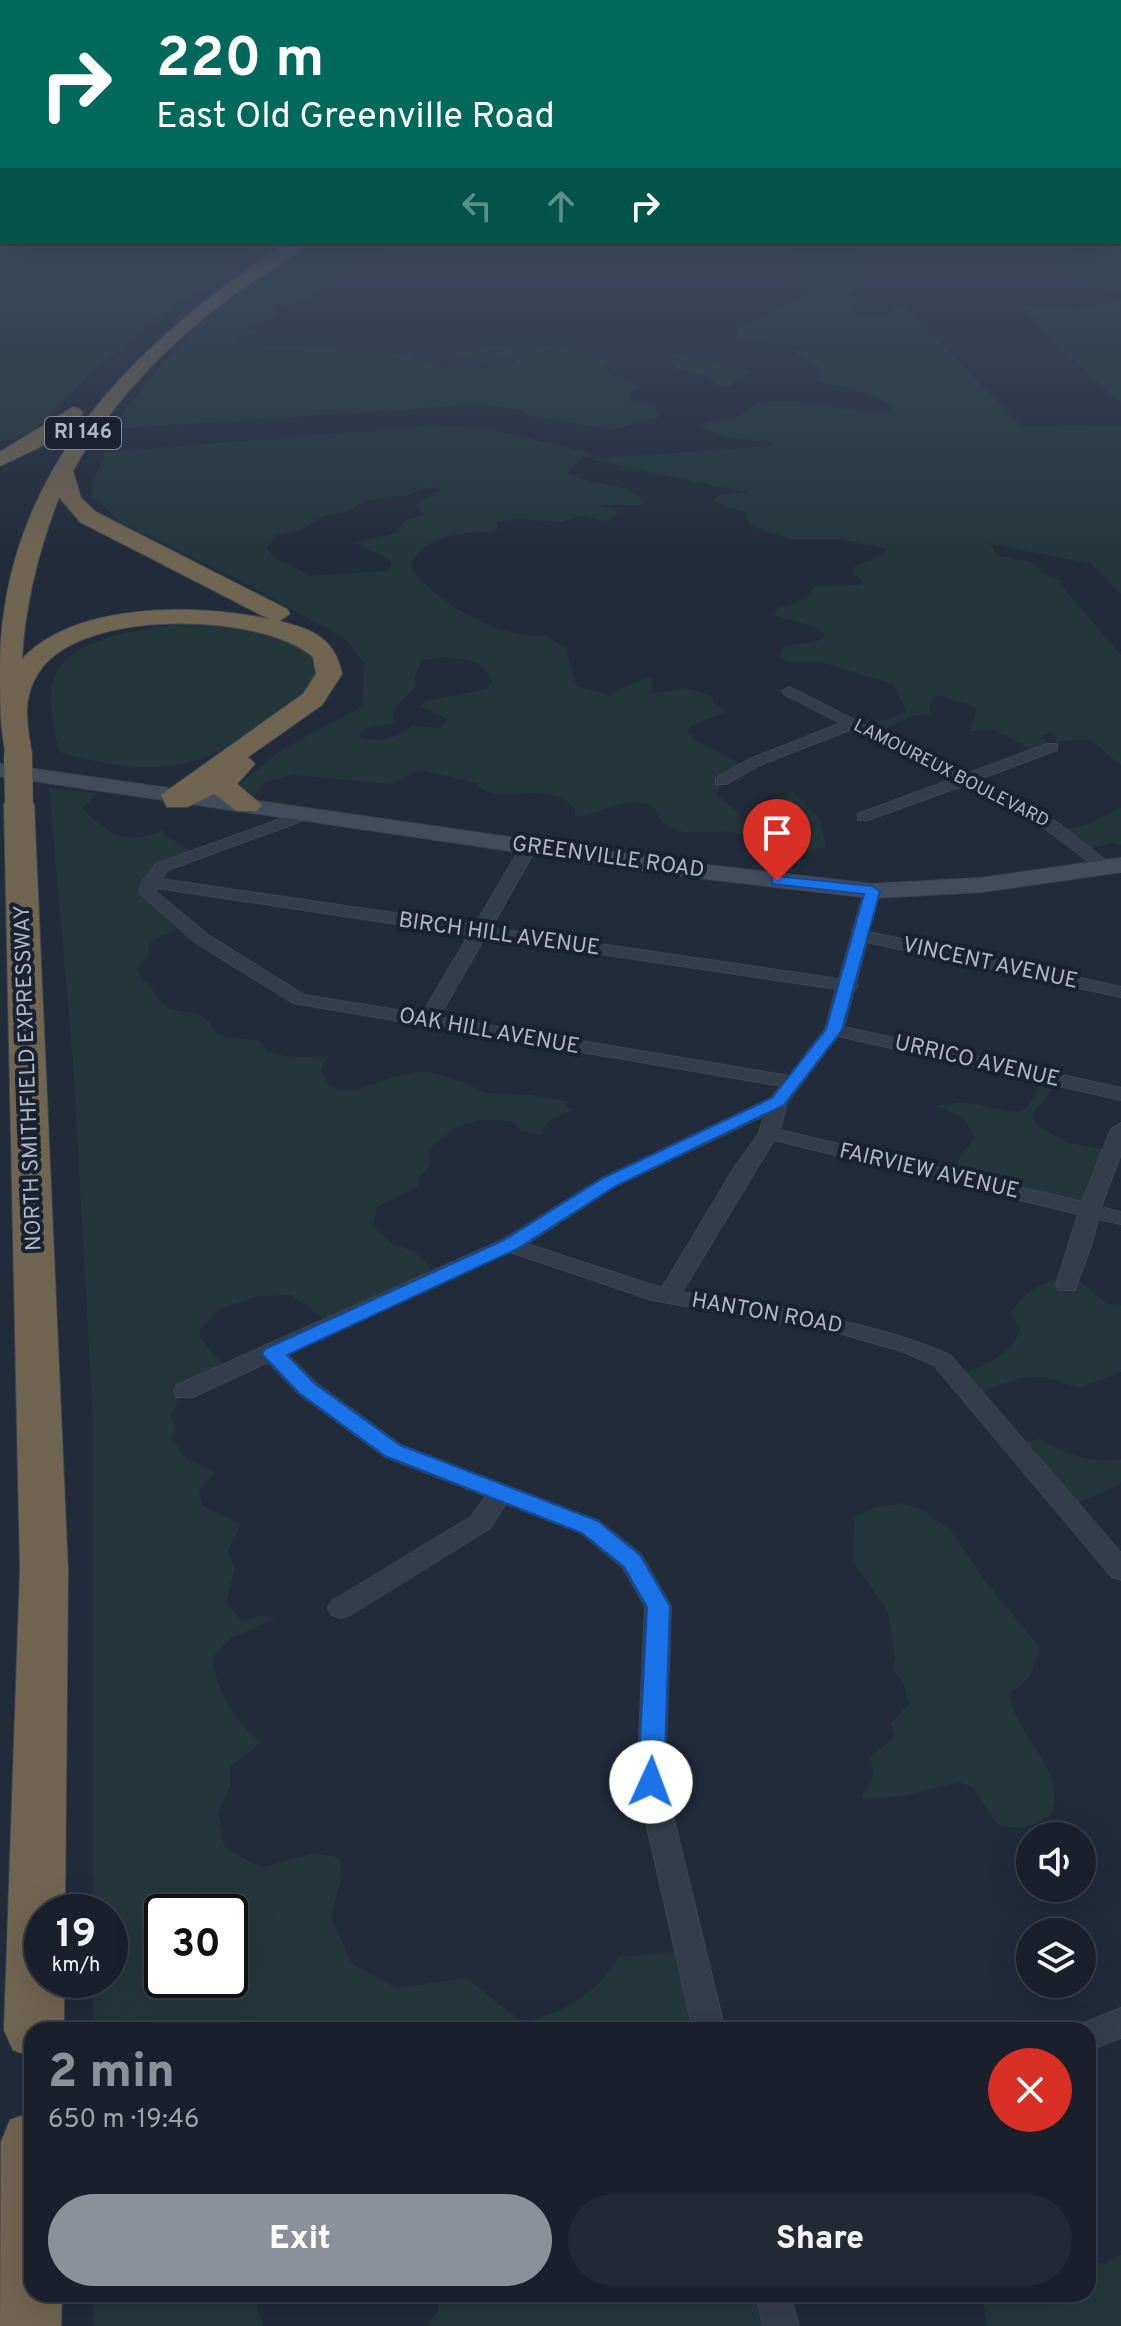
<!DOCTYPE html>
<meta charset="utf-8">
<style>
:root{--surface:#19202c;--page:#222834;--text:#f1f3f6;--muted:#9fa3a9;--line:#373e48;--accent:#8c9099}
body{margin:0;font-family:Overpass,sans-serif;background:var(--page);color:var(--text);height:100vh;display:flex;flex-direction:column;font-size:30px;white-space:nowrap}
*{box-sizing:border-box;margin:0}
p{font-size:26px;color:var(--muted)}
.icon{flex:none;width:44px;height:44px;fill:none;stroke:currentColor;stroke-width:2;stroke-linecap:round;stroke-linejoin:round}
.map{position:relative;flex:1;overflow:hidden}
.details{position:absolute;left:24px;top:2022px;width:1072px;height:280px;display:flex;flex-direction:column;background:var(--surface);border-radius:24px;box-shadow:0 8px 32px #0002,0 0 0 2px var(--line)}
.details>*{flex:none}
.banner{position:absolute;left:0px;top:0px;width:1122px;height:244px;box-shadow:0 8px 32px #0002,0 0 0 2px var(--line);background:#00695c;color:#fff;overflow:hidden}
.fabs{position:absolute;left:1016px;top:1822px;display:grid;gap:16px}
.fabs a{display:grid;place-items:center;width:80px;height:80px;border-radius:50%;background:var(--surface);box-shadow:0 8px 32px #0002,0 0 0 2px var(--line);font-size:40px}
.speed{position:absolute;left:24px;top:1894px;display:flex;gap:16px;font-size:40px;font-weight:700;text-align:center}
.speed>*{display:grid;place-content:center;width:104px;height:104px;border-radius:50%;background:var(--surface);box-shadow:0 8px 32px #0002,0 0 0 2px var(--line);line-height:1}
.speed small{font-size:20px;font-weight:400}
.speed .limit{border:4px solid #111;border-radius:12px;background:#fff;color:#111}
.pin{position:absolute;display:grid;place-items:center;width:68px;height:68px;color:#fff;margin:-82px -34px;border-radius:50% 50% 50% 0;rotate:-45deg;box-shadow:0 0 8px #0007}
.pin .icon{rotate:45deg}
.me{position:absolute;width:88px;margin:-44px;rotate:2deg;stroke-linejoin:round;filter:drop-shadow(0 0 6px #0008)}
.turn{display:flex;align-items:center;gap:28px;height:168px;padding:0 24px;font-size:36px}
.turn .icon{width:104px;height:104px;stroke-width:2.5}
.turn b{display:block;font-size:56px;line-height:68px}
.lanes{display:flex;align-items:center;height:76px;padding:0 24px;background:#0003;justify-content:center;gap:40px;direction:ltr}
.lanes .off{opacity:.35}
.round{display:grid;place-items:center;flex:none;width:84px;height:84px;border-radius:42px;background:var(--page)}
.summary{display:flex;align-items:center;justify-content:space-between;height:136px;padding:0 24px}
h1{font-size:48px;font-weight:800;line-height:60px;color:var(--accent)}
.button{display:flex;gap:16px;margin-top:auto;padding:16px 24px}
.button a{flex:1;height:92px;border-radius:48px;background:var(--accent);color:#fff;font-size:32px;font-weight:800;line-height:92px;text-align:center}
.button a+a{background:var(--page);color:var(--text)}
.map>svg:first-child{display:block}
.green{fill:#23373b;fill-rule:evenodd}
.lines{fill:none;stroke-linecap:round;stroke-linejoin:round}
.minor-casing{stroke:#3e4653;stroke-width:2}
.secondary-casing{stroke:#3e4653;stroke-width:2}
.motorway-casing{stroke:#3f4755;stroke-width:2}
.minor{fill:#343d4a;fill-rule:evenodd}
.secondary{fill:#424c5d;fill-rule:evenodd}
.motorway{fill:#706551;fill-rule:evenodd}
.motorway-bridge-casing{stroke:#3f4755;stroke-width:29;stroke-linecap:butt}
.motorway-bridge{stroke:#706551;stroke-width:28}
.route{fill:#1a73e8;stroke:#114b97;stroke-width:2}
.labels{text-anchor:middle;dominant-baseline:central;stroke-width:8;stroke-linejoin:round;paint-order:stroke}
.far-street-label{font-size:18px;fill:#afb7c6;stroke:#1a222f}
.shield{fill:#1a222f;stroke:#828a99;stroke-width:2}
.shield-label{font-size:20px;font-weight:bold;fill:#afb7c6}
.street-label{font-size:22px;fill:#afb7c6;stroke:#1a222f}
</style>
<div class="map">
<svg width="1121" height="2326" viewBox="0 0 1121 2326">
<rect width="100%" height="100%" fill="#212b3a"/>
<path class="green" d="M0,235L2,242H280L175,306L94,370L33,432L15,440H0Z
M316,242H448L379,257L370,263L372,266L355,264L346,268L353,271L333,278L313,296L293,304L273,306L276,312L271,320L246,323L244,325L258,331L237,340L239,345L329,347L411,355C423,367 483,371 501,367C508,366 518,360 524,356L513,354L486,362L444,353L498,345L526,349L557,345L611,358L604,366L610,374L630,380L640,388L628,394L631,401L655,406L660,417L612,430L529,416L518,409L473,405L112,429C149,376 191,328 242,288C264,270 292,257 316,242Z
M800,242L860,245L863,248L859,254L868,262L867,272L861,278L863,282L853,285L849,296L860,299L848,314L885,316L894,308L904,306L1023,427L1121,425V594L1092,564L987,543L993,546L996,555L1035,563L1044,574L1063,582L1062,586L1121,655V765C1090,743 1101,734 1055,743L1056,736L1052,733L1040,736L1054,746L1037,752L993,730L969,731L977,708L938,695L930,704V714L911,716L876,733L863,728L907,712L894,685L821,662H787L780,658L782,647L821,640L825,635L815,627L772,615L778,608L806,599L814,586L859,585L862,581L853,573L855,566L884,554L886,548L840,539H791L749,525L745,511L725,507L714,500L720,494L749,493L589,459L771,446L769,442L725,437L700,427C707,417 722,421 734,418C744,415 749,405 761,403C802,394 847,415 891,412L889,404L867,392L818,382L822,369L798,355L796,352L801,348L738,339V328L803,295L805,286L791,281L803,274L788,270L793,266L789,262L793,256L789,253Z
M1086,251L1121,253V295L1045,265Z
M1121,300V403L1047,337L1023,306L1079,309Z
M681,353L750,370L748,375L733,380V386H719L708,376L676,369L667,354Z
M429,426L484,428L591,453L594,456L582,458L568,473C594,487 621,480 643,500L640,505H599L619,512L606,521L581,516L561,522L516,519L497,522L498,528L493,532C462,531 424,536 410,565C431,600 504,642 546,635L566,649L576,685L608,695L644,678L652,679L651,693L689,689L711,695L715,705L728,711L691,726L687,731L696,741L746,767L722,782L716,794L739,813V819C761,834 782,838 809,830C804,811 793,809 775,804L793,792L819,817L826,846L809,852L791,853C776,841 751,835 732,832C705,829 666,843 655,808C624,791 603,817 575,816V808C543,776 495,810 476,783L420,770L392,784L294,775L266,782L247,802L240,803V783L283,749L362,707L364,663L345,639L251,586L122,523L92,496L93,482L105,452ZM432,487L438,490L416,505L424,515L405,520L396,533L356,543L393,562L388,571L307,576C294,561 276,564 267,548L278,535L302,530L324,516L351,511L363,501L407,495ZM444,657C466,660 485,659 492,682L487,689L426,701L421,707L447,719L441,728L412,726C395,739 382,742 361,738L359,735L370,727L396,723L393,717L396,707L416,687L415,677L422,660Z
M192,622L265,628L322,654L321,683C223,758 184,788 59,752C55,733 48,702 52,684C63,634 152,629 192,622Z
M49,788L97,793L83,808C106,835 130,846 163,830L165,836L196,853L173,863L150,888L184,926L149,943L148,956L137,967L143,982L150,984C167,1028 202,998 213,1030L226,1037L261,1041L266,1051C288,1058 306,1059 329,1055L321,1069L329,1086L339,1091L357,1090L392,1077L425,1071L459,1080L486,1093L531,1095L570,1102L566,1105L571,1110L548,1121L540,1135L521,1131L514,1122C474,1116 459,1123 429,1149L431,1164L418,1179V1187L377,1207L373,1226L392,1243L417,1253L439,1278L332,1325L291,1295L258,1296L218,1310L200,1329L201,1339L228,1371L184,1392L171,1414L175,1427L172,1439L187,1459L215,1473L199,1490L203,1506L241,1524L228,1550L235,1568L226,1602L242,1621L263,1615L275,1619L231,1638L213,1657C214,1688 237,1724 261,1742L230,1767V1787L218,1813L224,1846L261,1868L312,1853L341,1858L340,1882L331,1917L352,1964L396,1988L466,1978C487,1992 501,2009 524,2021C569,2011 594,1995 619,1957L689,1951L709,2030H93V1980H110V1912H93V1420L73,1061ZM162,1912H230V1980H162Z
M1121,808V845L1111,843L1087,850L1062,831L1091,823Z
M1041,1078L1054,1080L1046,1099L1033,1112L1035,1124L1065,1142L1111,1151L1090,1207L953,1173L962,1153L975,1139L964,1118L935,1105C946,1106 957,1102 966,1103C1005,1105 1027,1132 1041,1078Z
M1075,1277L1107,1304L1121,1305V1372L1080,1388L1044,1377L1020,1378L968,1397L954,1378C978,1367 1013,1357 1020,1329L1011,1314C1022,1290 1049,1279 1075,1277Z
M1039,1439C1066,1453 1090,1465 1121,1459V1482L1099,1495L1056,1509L1012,1445Z
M903,1503L923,1510L953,1532L979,1573L1040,1648L1029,1678L1010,1693C1015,1740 1062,1758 1053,1814C1033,1827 1021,1831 998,1825L972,1787L958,1782L903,1796L863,1799L862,1795L874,1773L870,1757L894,1738L891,1723L909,1704L903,1682L892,1669L895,1658L888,1611L853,1562L854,1518L875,1507Z
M1121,2255V2326H987L982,2294H1007L1014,2298L1021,2294H1088V2264L1103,2263Z
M93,2294H258L257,2309L263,2326H93Z
M438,2294H770L779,2326H427L438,2310Z"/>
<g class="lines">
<g class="minor-casing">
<path id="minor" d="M789,687L963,775L1047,744H1057V750L975,781L1058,823L1114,867L1106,872L1100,870L1046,829L962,786L868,820H858V814L950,780L852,729L760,765L726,784H716V778L750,759L841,723L784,694L782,691Z
M294,814L302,819L299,822L168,870L161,879L475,925L521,847L529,842L537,847L491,928L839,979L864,891L872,886L880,891L869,932L1121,987V997L867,942L856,983L858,986L854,990L844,1027L1121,1088V1100L838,1036L787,1103L780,1130L1082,1202L1111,1129L1121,1123V1154L1101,1207L1121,1212V1224L1098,1219L1093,1240L1075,1290H1059L1056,1285L1078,1214L774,1140L682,1292C773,1309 864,1318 950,1355L1121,1553V1580L1112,1577L934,1365L901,1351L842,1334L652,1300L510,1252L287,1354L315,1382L401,1445L599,1521L641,1554L671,1606L665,1782L725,2030H693L637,1782L645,1606L623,1568L581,1533L506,1504L489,1529L350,1615L341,1618L332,1615L328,1608L332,1601L471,1517L486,1496L385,1457L299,1394L268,1362L193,1397H177L174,1391L177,1385L504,1239L602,1178L771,1098L781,1086L293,1003L196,943L140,893L142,882L156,864ZM157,888L469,935L422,1014L304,995L208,935L156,892ZM485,937L836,989L825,1029L789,1076L439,1017ZM764,1116L759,1133L733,1170L662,1288L527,1244L616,1186Z
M1121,2008V2038L1088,2051V2030H1075L1077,2026Z
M756,2294H790L799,2326H763Z"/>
</g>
<g class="secondary-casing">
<path id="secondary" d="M0,764L689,863L872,884L981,878L1121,858V872L981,892L872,898L689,877L0,776Z"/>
</g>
<g class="motorway-casing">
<path id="motorway" d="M289,242H308C288,263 256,278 233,295C168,344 112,400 73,471L81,498L96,512L287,609L290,614L279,621C312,629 335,638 342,674L322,705L248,757L255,764L237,784L262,805L257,811H237L214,794L187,807H167L161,795L303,694L316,674L313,657C261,612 80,608 39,672C21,699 27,725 32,754L28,760H8C0,738 0,696 0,670C0,473 133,342 289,242ZM59,497L80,522L269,619C198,604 76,601 22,659C25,602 39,550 59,497Z
M73,407L80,409L83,413L80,417L40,447L0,466V452Z
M19,795L29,798L34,804L68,1570L65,1912H42V1980H64V2030H32V2057L13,2050L4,2030L20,1570L4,804L9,798Z
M32,2112V2294H62L61,2326H0L1,2142L10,2120Z"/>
</g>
<use href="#minor" class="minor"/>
<use href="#secondary" class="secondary"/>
<use href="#motorway" class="motorway"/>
<g class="motorway-bridge-casing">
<path id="motorway-bridge" d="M18,754L19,804"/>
</g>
<use href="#motorway-bridge" class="motorway-bridge"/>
</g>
<linearGradient id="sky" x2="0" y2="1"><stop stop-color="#121820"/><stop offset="0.42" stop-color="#3d4a60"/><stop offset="1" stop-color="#3d4a60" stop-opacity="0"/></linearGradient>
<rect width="1121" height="561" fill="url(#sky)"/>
<path class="route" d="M777,876L872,886L880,891L842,1030L784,1105L616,1186L517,1249L287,1355L314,1383L400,1445L598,1521L640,1555L670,1606L664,1782L660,1790L651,1793L642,1790L638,1782L647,1607L624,1567L582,1533L385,1456L299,1393L262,1354L265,1349L504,1240L603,1178L772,1098L826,1029L864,894L772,884V877Z"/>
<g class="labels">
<g class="far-street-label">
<text transform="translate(951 774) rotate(27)">LAMOUREUX BOULEVARD</text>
</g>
<rect class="shield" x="45" y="417" width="76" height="32" rx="6"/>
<g class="shield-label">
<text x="83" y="433">RI 146</text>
</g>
<g class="street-label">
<text transform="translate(608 858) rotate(8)">GREENVILLE ROAD</text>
<text transform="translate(499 935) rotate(8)">BIRCH HILL AVENUE</text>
<text transform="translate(990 964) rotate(12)">VINCENT AVENUE</text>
<text transform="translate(489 1032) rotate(10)">OAK HILL AVENUE</text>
<text transform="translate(977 1062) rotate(13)">URRICO AVENUE</text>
<text transform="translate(29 1078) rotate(-92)">NORTH SMITHFIELD EXPRESSWAY</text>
<text transform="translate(929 1172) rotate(13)">FAIRVIEW AVENUE</text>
<text transform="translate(767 1314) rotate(10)">HANTON ROAD</text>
</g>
</g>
</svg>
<div class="fabs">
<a><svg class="icon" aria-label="sound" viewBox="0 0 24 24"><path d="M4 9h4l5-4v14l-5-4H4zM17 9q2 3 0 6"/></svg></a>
<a><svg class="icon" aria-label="layers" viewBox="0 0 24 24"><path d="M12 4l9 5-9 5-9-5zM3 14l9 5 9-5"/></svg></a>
</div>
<div class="speed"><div>19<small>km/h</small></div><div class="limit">30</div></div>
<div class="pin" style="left:777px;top:881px;background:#d93025"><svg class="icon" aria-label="arrive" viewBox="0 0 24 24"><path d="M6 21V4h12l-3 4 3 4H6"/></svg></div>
<svg class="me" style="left:651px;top:1782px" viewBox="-20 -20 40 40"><circle r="19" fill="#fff"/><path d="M0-13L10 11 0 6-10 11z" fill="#1a73e8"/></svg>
<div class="banner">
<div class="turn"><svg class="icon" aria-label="right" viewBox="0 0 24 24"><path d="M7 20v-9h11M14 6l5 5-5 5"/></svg><div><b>220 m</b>East Old Greenville Road</div></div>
<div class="lanes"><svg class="icon off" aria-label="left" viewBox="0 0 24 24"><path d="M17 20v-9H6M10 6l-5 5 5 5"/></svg><svg class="icon off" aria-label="ahead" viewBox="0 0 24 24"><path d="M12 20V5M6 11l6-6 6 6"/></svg><svg class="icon" aria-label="right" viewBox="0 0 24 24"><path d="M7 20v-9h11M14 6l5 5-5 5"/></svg></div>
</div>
<section class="details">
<div class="summary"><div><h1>2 min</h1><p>650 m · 19:46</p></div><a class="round" style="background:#d93025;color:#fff"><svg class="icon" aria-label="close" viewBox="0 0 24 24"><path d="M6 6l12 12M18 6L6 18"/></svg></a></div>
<div class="button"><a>Exit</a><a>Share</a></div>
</section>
</div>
